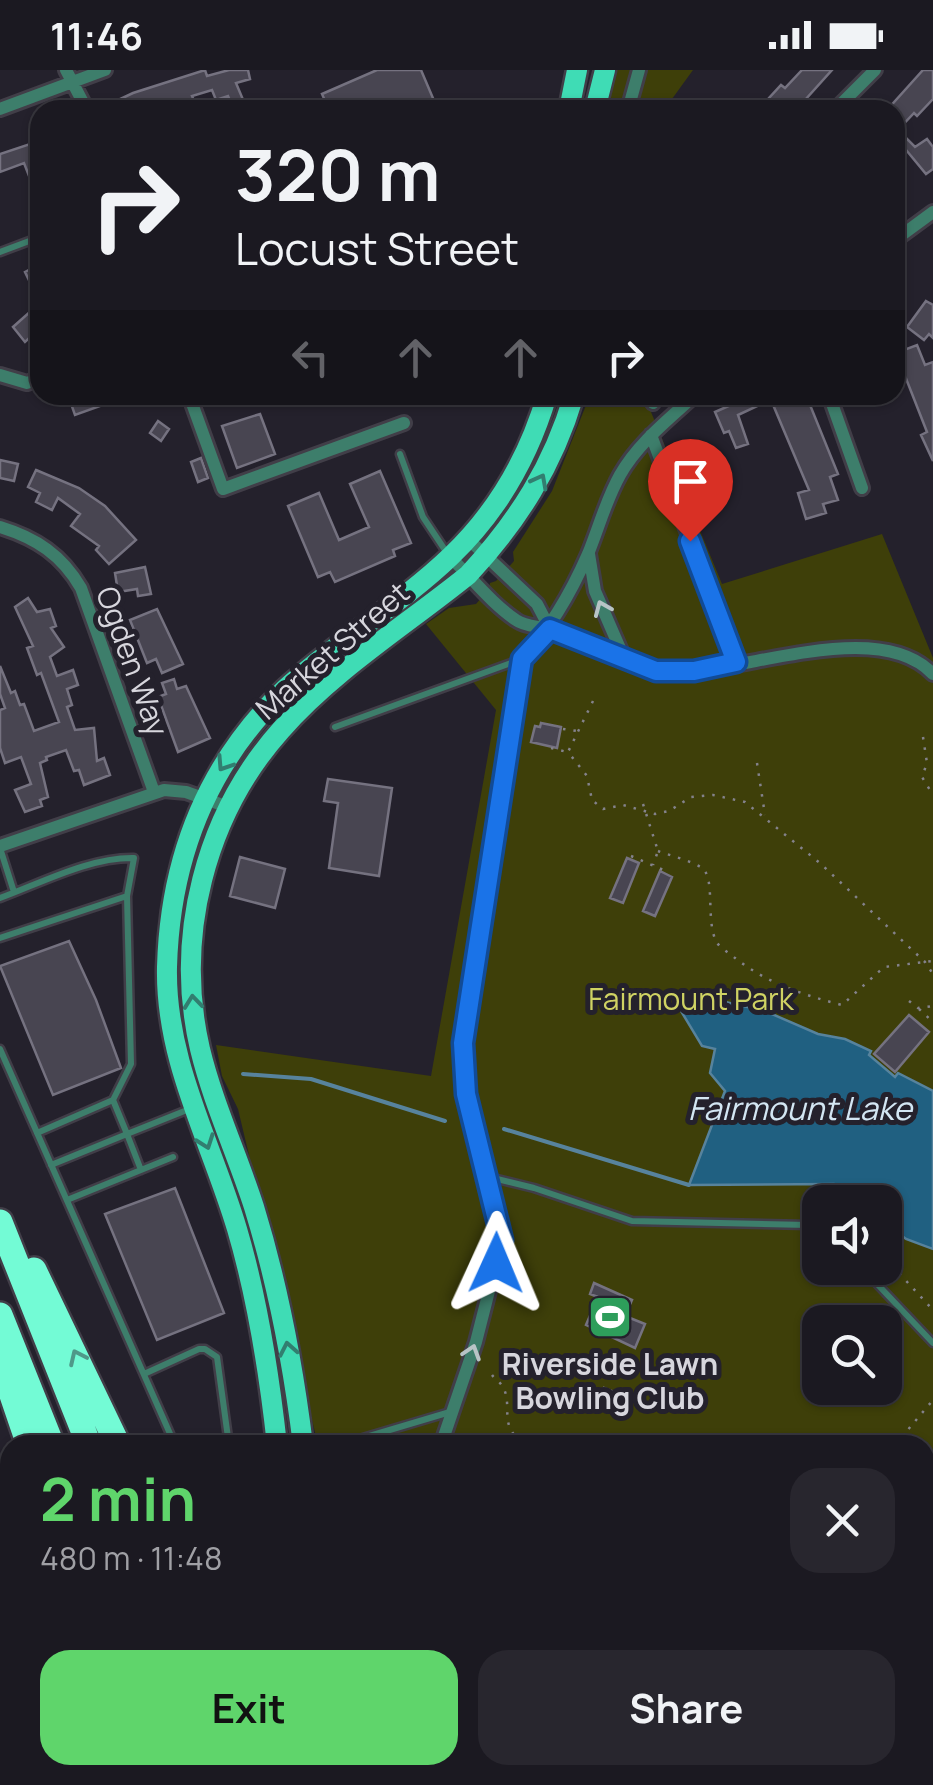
<!DOCTYPE html>
<meta charset="utf-8">
<style>
:root{--surface:#1b1921;--page:#28262e;--text:#f1f3f6;--muted:#a0a0a5;--line:#39383f;--accent:#5fd56b}
body{margin:0;font-family:Manrope,sans-serif;background:var(--page);color:var(--text);height:100vh;display:flex;flex-direction:column;font-size:38px;white-space:nowrap}
*{box-sizing:border-box;margin:0}
p{font-size:32px;color:var(--muted)}
.icon{flex:none;width:55px;height:55px;fill:none;stroke:currentColor;stroke-width:2;stroke-linecap:round;stroke-linejoin:round}
.map{position:relative;flex:1;overflow:hidden}
.side{position:absolute;left:0px;top:1365px;width:935px;height:350px;display:flex;flex-direction:column;background:var(--surface);border-radius:30px 30px 0 0;box-shadow:0 2px 8px #0004,0 0 0 2px var(--line)}
.side>*{flex:none}
.guide{position:absolute;left:30px;top:30px;width:875px;height:305px;border-radius:30px;box-shadow:0 2px 8px #0004,0 0 0 2px var(--line);background:#1b1921;color:var(--text);overflow:hidden}
.buttons{position:absolute;left:802px;top:1115px;display:grid;gap:20px}
.buttons a{display:grid;place-items:center;width:100px;height:100px;border-radius:20px;background:var(--surface);box-shadow:0 2px 8px #0004,0 0 0 2px var(--line);font-size:50px}
.pin{position:absolute;display:grid;place-items:center;width:85px;height:85px;color:#fff;margin:-102px -42px;border-radius:50% 50% 50% 0;rotate:-45deg;box-shadow:0 0 10px #0007}
.pin .icon{rotate:45deg}
.me{position:absolute;width:110px;margin:-55px;rotate:1deg;stroke-linejoin:round;filter:drop-shadow(0 0 8px #0008)}
.turn{display:flex;align-items:center;gap:35px;height:210px;padding:0 40px;font-size:45px}
.turn .icon{width:130px;height:130px;stroke-width:2.5}
.turn b{display:block;font-size:70px;line-height:85px}
.lanes{display:flex;align-items:center;height:95px;padding:0 40px;background:#0003;justify-content:center;gap:50px;direction:ltr}
.lanes .off{opacity:.35}
.round{display:grid;place-items:center;flex:none;width:105px;height:105px;border-radius:30px;background:var(--page)}
.headline{display:flex;align-items:center;justify-content:space-between;height:170px;padding:0 40px}
h1{font-size:60px;font-weight:700;line-height:75px;color:var(--accent)}
.primary-button{display:flex;gap:20px;margin-top:auto;padding:20px 40px}
.primary-button a{flex:1;height:115px;border-radius:30px;background:var(--accent);color:#111;font-size:40px;font-weight:700;line-height:115px;text-align:center}
.primary-button a+a{background:var(--page);color:var(--text)}
.status{display:flex;justify-content:space-between;align-items:center;height:70px;padding:0 50px;background:var(--surface);direction:ltr}
.status svg{height:28px;fill:currentColor}
.map>svg:first-child{display:block}
.green{fill:#3e3f09;fill-rule:evenodd}
.water{fill:#206081;stroke:#57839d;stroke-width:2.5}
.lines{fill:none;stroke-linecap:round;stroke-linejoin:round}
.stream{stroke:#57839d;stroke-width:4}
.building{fill:#484551;stroke:#757280;stroke-width:2.5}
.lane-casing{stroke:#413e48;stroke-width:11}
.street-casing{stroke:#413e48;stroke-width:18}
.primary-casing{stroke:#413e48;stroke-width:25}
.highway-casing{stroke:#413e48;stroke-width:30}
.path{stroke:#84828b;stroke-width:2.5;stroke-dasharray:2.5 8;stroke-linecap:butt}
.lane{stroke:#3d7e6b;stroke-width:6}
.street{stroke:#3d7e6b;stroke-width:12}
.primary{stroke:#3fdcb5;stroke-width:20}
.highway{stroke:#73fbd5;stroke-width:25}
.oneway{stroke:#327e70}
.oneway2{stroke:#b8c4c6}
.oneway3{stroke:#4f9989}
.route-casing{stroke:#114b97;stroke-width:25}
.route{stroke:#1a73e8;stroke-width:18}
.labels{text-anchor:middle;dominant-baseline:central;stroke-width:10;stroke-linejoin:round;paint-order:stroke}
.street-label{font-size:30px;fill:#d7d6dd;stroke:#24212c}
.park-label{font-size:30px;fill:#cfd263;stroke:#24212c}
.poi-label{font-size:30px;font-weight:bold;fill:#d7d6dd;stroke:#24212c}
.water-label{font-size:32px;font-style:italic;fill:#d3e6f3;stroke:#24212c}
</style>
<div class="status"><b>11:46</b><svg viewBox="0 0 49 12"><path d="M0 12V9h3v3zM5 12V6h3v6zM10 12V3h3v9zM15 12V0h3v12zM26 1h20v11H26zM47 4h2v5h-2z"/></svg></div>
<div class="map">
<svg width="933" height="1715" viewBox="0 0 933 1715">
<rect width="100%" height="100%" fill="#24212c"/>
<path class="green" d="M617,0H693L664,40H606Z
M590,325H671L651,342L722,514L882,464L933,588V1715H349L343,1712V1705H925V1375H318L238,1039L222,1006L216,975L431,1006L496,640L426,554L449,538L476,534L489,519L490,513L496,511L514,491L513,482L552,421ZM820,1132H885V1198H820ZM820,1252H885V1318H820Z"/>
<path class="water" d="M721,931L765,941L818,964L845,969L871,981L869,985L895,1007L898,1003L933,1021V1179L906,1169L885,1153V1132H859L834,1114L689,1115L725,1021L710,1003L715,979L702,976L681,941L690,932Z"/>
<g class="lines">
<path class="stream" d="M243,1004L311,1009L445,1051
M504,1059L689,1115"/>
</g>
<path class="building" d="M205,0L207,6L229,0H248L250,9L236,13L244,32L233,37L228,26L216,30L212,20L192,26L198,40H173L171,34L153,40H97L133,23Z
M377,0H421L438,40H329L322,24Z
M802,0H832L796,40H758L781,15L785,18Z
M923,0H933V29L917,46L914,43L898,60L915,77L927,69L933,77V99L926,104L902,75L895,82V40H887Z
M33,73L37,86L40,85V102L29,106L24,93L0,102V84Z
M40,194V233L25,202Z
M926,231L933,235V268L929,264L924,270L907,257Z
M32,240L40,250V258L25,272L13,257Z
M917,275L925,295L933,292V391L921,365L927,362L896,283Z
M76,325H96L100,336L75,345L69,328Z
M738,325H781L738,345L748,374L736,378L729,361L724,363L715,342L740,331Z
M798,325H806L838,404L830,407L838,430L823,434L826,443L806,449L798,423L809,420L774,337Z
M260,344L275,384L237,398L222,356Z
M158,351L169,359L161,371L150,363Z
M201,388L208,408L198,412L191,392Z
M0,390L18,394L14,411L0,408Z
M36,400L79,418L105,436L136,470L109,494L96,480L99,476L71,456L80,444L58,428L52,440L36,432L40,423L28,417Z
M380,401L411,473L393,480L395,486L335,512L330,502L318,507L288,436L319,423L339,470L369,457L350,414Z
M145,497L151,524L138,526L137,519L118,522L115,503Z
M28,528L37,542L50,539L56,556L51,558L64,577L50,587L57,606L73,600L78,615L67,619L72,635L67,637L75,660L94,658L97,691L104,688L110,705L84,715L79,700L74,701L66,680L46,687L47,690L40,693L48,727L40,730L42,736L25,742L15,720L31,714L21,687L5,693L0,678V640L5,638L0,624V596L11,623L15,621L20,635L24,634L34,661L59,652L41,603L37,605L27,578L33,576L15,537Z
M157,539L183,594L162,603L156,589L147,593L130,550Z
M174,609L177,619L186,616L210,668L178,682L158,627L166,624L162,613Z
M541,653L561,657L557,678L531,672L535,656L540,657Z
M328,709L392,718L379,806L329,798L338,733L324,731Z
M240,787L285,799L275,838L230,826Z
M627,788L639,793L623,833L610,828Z
M660,801L672,807L655,846L643,841Z
M69,871L96,930L121,998L53,1025L0,896Z
M909,945L929,962L895,1002L874,984Z
M175,1118L224,1243L157,1270L105,1144Z
M594,1213L632,1230L625,1246L645,1254L635,1278L586,1255L598,1227L590,1224Z
M604,1318L629,1328L625,1339L599,1331Z"/>
<g class="lines">
<g class="lane-casing">
<path id="lane" d="M0,182L40,167
M400,384L423,447L449,486
M335,657L522,589
M0,778L14,822
M0,828C41,813 90,787 134,788L127,826
M0,868L127,826L131,994L113,1030L127,1064L192,1038
M0,979L175,1375
M37,1063L113,1030
M51,1095L127,1064L141,1100
M489,1107L534,1118L632,1151L808,1155L820,1160
M67,1130L173,1087
M862,1198L933,1273
M144,1304L199,1279H205L217,1287L229,1375
M356,1375V1370L450,1342
M0,1500L10,1496
M0,1546L10,1542"/>
</g>
<g class="street-casing">
<path id="street" d="M66,0L87,40
M0,39L105,0
M628,40L639,0
M835,40L875,0
M895,170L933,142
M0,305L27,313L40,308
M189,325L223,419L404,353
M829,325L862,418
M653,333L655,325
M651,365L736,592
M0,457C36,468 62,485 81,518L154,722
M467,468L537,534L550,559
M589,484L595,521L625,590
M450,487C471,507 492,534 516,550C525,557 541,556 552,560C587,571 623,597 659,601C731,610 874,543 933,604
M0,776L164,720L186,722L228,737
M441,1375L476,1272L502,1170L466,1023L463,973L522,589C551,558 571,523 588,484C599,457 606,430 620,405C638,373 669,349 695,325
M0,1454L10,1485
M925,1528L933,1522
M79,1705L83,1715"/>
</g>
<g class="primary-casing">
<path id="primary" d="M569,40L577,0
M595,40L605,0
M277,1375C269,1302 258,1230 237,1159C211,1071 165,991 167,897C170,789 206,695 285,619C337,571 400,535 451,486C497,442 529,386 547,325
M303,1375C293,1294 278,1215 254,1137C237,1084 213,1033 200,979C174,867 205,745 281,660C334,600 406,555 468,505C518,451 553,396 574,325
M312,1715V1705"/>
</g>
<g class="highway-casing">
<path id="highway" d="M0,1152L89,1375
M34,1200L118,1375
M0,1245L52,1375
M0,1290L29,1375
M140,1705L144,1715
M185,1705L189,1715
M219,1705L223,1715
M274,1705L278,1715"/>
</g>
<path class="path" d="M593,631L568,682L587,706L592,730L603,739L623,735L655,744L669,741L691,727L713,725L745,732L821,794L925,892L933,904
M563,659L577,661
M923,667L927,693L922,707L933,725
M551,678L567,682
M757,693L765,745
M643,734L658,781L653,795
M658,781C671,786 690,790 702,798C716,808 705,852 717,873C721,878 730,884 735,888C767,913 803,925 842,935L884,897L933,891
M631,786L668,802
M909,931L918,938L933,936
M919,939L933,952
M885,1188L933,1240
M492,1305C495,1309 500,1312 503,1317C514,1338 496,1357 527,1375
M895,1375L933,1330"/>
<use href="#lane" class="lane"/>
<use href="#street" class="street"/>
<use href="#primary" class="primary"/>
<use href="#highway" class="highway"/>
</g>
<defs><path id="oneway-chevron" d="M-2-3.5L2.5 0L-2 3.5" fill="none" stroke-width="1.6" stroke-linecap="round" stroke-linejoin="round" transform="scale(2.5)"/></defs>
<g class="oneway">
<use href="#oneway-chevron" transform="translate(540 411) rotate(-62)"/>
<use href="#oneway-chevron" transform="translate(224 694) rotate(123)"/>
<use href="#oneway-chevron" transform="translate(193 932) rotate(-96)"/>
<use href="#oneway-chevron" transform="translate(206 1072) rotate(70)"/>
<use href="#oneway-chevron" transform="translate(288 1279) rotate(-101)"/>
</g>
<g class="oneway2">
<use href="#oneway-chevron" transform="translate(602 538) rotate(-113)"/>
<use href="#oneway-chevron" transform="translate(472 1282) rotate(-72)"/>
</g>
<use class="oneway3" href="#oneway-chevron" transform="translate(77 1287) rotate(-115)"/>
<g class="lines">
<g class="route-casing">
<path id="route" d="M496,1193L502,1170L466,1024L463,973L522,589L550,559L656,601H694L736,592L690,471"/>
</g>
<use href="#route" class="route"/>
</g>
<defs>
<g id="stadium-square" transform="scale(2.25)"><rect x="-9" y="-9" width="18" height="18" rx="4" fill="#2e9e5b" stroke="#24212c"/><path d="M0-5a6.5 5 0 1 0 0 10a6.5 5 0 1 0 0-10ZM-3.5-1.8h7v3.6h-7Z" fill="#fff"/></g>
</defs>
<g fill-rule="evenodd">
<use href="#stadium-square" x="610" y="1247"/>
</g>
<g class="labels">
<g class="street-label">
<text transform="translate(332 580) rotate(-41)">Market Street</text>
<text transform="translate(133 591) rotate(70)">Ogden Way</text>
</g>
<g class="park-label">
<text x="691" y="928">Fairmount Park</text>
</g>
<g class="poi-label">
<text x="610" y="1293">Riverside Lawn<tspan x="610" dy="34">Bowling Club</tspan></text>
</g>
<g class="water-label">
<text x="800" y="1038">Fairmount Lake</text>
</g>
</g>
</svg>
<div class="buttons">
<a><svg class="icon" aria-label="sound" viewBox="0 0 24 24"><path d="M4 9h4l5-4v14l-5-4H4zM17 9q2 3 0 6"/></svg></a>
<a><svg class="icon" aria-label="search" viewBox="0 0 24 24"><circle cx="10" cy="10" r="6"/><path d="M15 15l6 6"/></svg></a>
</div>
<div class="pin" style="left:690px;top:471px;background:#d93025"><svg class="icon" aria-label="arrive" viewBox="0 0 24 24"><path d="M6 21V4h12l-3 4 3 4H6"/></svg></div>
<svg class="me" style="left:496px;top:1193px" viewBox="-20 -20 40 40"><path d="M0-17L14 15 0 8-14 15z" fill="#1a73e8" stroke="#fff" stroke-width="4"/></svg>
<div class="guide">
<div class="turn"><svg class="icon" aria-label="right" viewBox="0 0 24 24"><path d="M7 20v-9h11M14 6l5 5-5 5"/></svg><div><b>320 m</b>Locust Street</div></div>
<div class="lanes"><svg class="icon off" aria-label="left" viewBox="0 0 24 24"><path d="M17 20v-9H6M10 6l-5 5 5 5"/></svg><svg class="icon off" aria-label="ahead" viewBox="0 0 24 24"><path d="M12 20V5M6 11l6-6 6 6"/></svg><svg class="icon off" aria-label="ahead" viewBox="0 0 24 24"><path d="M12 20V5M6 11l6-6 6 6"/></svg><svg class="icon" aria-label="right" viewBox="0 0 24 24"><path d="M7 20v-9h11M14 6l5 5-5 5"/></svg></div>
</div>
<section class="side">
<div class="headline"><div><h1>2 min</h1><p>480 m · 11:48</p></div><a class="round"><svg class="icon" aria-label="close" viewBox="0 0 24 24"><path d="M6 6l12 12M18 6L6 18"/></svg></a></div>
<div class="primary-button"><a>Exit</a><a>Share</a></div>
</section>
</div>
